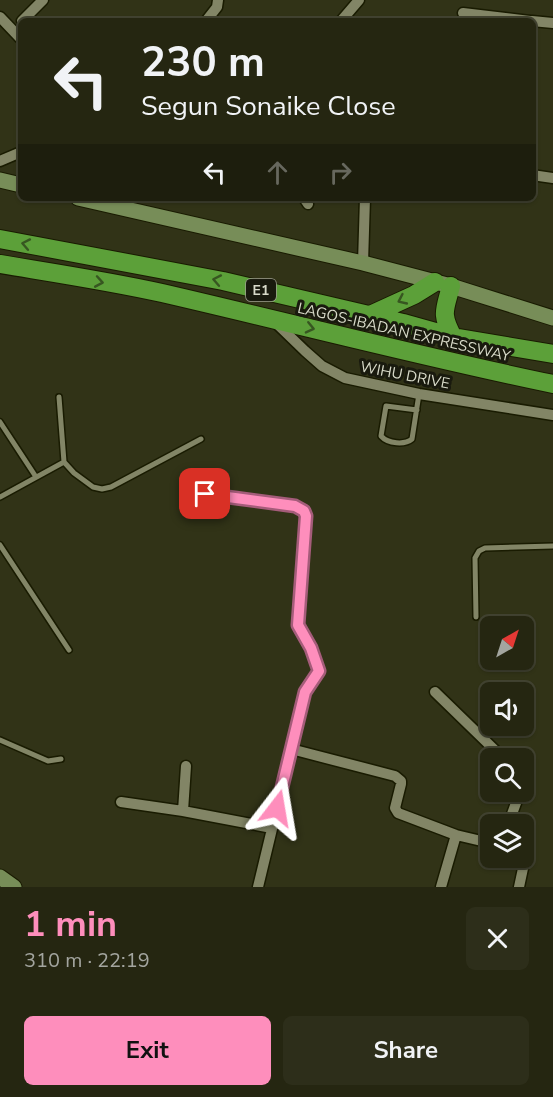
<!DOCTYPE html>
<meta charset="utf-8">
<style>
:root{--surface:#252611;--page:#2d2e1a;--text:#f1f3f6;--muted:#a3a59f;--line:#424331;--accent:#fe8ebc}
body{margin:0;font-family:"Nunito Sans",sans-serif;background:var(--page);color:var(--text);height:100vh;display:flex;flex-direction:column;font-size:22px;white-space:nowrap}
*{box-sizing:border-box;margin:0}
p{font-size:20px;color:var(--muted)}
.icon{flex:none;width:33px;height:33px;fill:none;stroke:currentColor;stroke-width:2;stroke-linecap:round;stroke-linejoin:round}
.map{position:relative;height:887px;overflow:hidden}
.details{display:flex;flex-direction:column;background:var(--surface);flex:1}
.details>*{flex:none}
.top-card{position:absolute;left:18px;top:18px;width:518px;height:183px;border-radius:9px;box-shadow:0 2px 4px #0004,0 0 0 2px var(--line);background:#252611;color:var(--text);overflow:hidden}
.needle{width:39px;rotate:39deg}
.tools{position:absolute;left:480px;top:616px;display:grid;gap:12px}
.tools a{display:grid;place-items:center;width:54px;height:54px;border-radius:9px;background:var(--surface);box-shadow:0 2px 4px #0004,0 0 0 2px var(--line);font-size:30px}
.pin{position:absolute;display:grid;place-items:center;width:51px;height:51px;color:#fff;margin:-26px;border-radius:12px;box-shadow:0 3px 9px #0006}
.me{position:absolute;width:66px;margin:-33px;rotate:14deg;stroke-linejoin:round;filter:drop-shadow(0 0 4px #0008)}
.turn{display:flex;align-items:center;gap:21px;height:126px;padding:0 24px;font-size:27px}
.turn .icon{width:78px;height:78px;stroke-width:2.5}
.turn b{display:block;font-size:42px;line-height:51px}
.lanes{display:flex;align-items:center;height:57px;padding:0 24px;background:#0003;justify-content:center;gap:30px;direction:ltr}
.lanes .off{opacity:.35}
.round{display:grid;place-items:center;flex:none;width:63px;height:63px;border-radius:9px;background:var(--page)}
.summary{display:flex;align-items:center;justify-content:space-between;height:102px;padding:0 24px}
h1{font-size:36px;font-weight:700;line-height:45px;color:var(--accent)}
.action{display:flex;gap:12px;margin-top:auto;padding:12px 24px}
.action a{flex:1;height:69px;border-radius:9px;background:var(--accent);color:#111;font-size:24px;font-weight:700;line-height:69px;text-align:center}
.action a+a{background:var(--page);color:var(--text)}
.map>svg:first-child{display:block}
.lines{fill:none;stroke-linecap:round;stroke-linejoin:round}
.lane-casing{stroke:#191b01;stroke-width:8}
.street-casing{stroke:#191b01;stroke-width:13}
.secondary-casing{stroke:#191b01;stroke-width:17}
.highway-casing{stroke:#191b01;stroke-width:20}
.lane{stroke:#828566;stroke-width:5}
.street{stroke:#828566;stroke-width:10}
.secondary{stroke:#778d58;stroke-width:15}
.highway{stroke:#5ca039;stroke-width:18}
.oneway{stroke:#375621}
.route-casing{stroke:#a55c7a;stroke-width:15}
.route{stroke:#fe8ebc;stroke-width:10}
.labels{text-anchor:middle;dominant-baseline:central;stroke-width:6;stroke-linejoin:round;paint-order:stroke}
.shield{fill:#191a0e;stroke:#9fa091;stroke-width:1.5}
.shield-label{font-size:14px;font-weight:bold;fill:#d8dac9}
.street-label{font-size:15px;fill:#d8dac9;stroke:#191a0e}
</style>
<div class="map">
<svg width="553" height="887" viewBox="0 0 553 887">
<rect width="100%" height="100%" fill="#313317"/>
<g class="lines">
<g class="lane-casing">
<path id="lane" d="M59,397L64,462L74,473L93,487L102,489L111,487L201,439
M417,410L386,406L381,436C388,444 405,445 412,439L419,394
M0,422L36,477
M0,497L64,462
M0,545L69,650
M476,617L475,558L479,551L485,548L553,546
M0,740L48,761L61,759"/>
</g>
<g class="street-casing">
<path id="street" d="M463,13L530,21
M0,17L21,39
M22,21L43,0
M206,21L217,7L218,0
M341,21L359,0
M532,21L553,23
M0,161L21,152
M532,175L553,178
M304,198L308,204
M363,263L365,198
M275,322L305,351L322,366L345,378L419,394L553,415
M205,494L295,506L304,511L306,516L298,625L311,648L319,671L305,692L258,887
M435,692L504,759
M291,749L395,776L401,781V784L395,808L398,813L456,835L490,843
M121,802L183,811L272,828
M183,811L186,766
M508,825L520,792
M441,887L456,835
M519,887L525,859L526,856L524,854"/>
</g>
<g class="secondary-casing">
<path id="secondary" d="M0,180L21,185
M78,198L363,263L451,286L553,318
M0,877L14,887"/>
</g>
<g class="highway-casing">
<path id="highway" d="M0,239L223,281L403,323L453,337L553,354
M0,264C54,273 108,281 162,293C292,323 422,357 553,384
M451,286C445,310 440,313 453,337
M368,316L414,295L435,282"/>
</g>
<use href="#lane" class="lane"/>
<use href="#street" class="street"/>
<use href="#secondary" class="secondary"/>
<use href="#highway" class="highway"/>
</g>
<defs><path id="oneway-chevron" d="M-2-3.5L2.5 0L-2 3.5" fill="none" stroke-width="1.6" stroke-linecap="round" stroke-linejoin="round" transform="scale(1.5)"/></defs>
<g class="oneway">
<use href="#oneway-chevron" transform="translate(26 244) rotate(-169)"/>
<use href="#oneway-chevron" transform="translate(217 280) rotate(-169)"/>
<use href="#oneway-chevron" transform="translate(99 282) rotate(10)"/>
<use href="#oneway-chevron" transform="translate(402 300) rotate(155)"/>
<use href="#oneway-chevron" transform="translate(310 328) rotate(13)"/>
</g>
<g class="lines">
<g class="route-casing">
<path id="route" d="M205,494L295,506L304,511L306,516L298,625L311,648L319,671L305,692L277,808"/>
</g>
<use href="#route" class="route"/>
</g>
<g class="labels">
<rect class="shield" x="246" y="279" width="30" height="22" rx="4.5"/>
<g class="shield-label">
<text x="261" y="290">E1</text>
</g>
<g class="street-label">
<text transform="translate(404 332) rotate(13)">LAGOS-IBADAN EXPRESSWAY</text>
<text transform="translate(405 375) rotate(11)">WIHU DRIVE</text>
</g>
</g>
</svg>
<div class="tools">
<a><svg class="needle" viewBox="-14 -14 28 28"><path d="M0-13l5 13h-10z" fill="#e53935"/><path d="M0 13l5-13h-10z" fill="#a3a59f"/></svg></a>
<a><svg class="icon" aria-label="sound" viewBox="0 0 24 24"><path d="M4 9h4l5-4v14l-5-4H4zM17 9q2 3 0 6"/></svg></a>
<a><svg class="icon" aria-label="search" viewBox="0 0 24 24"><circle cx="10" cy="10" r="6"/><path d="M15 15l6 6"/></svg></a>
<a><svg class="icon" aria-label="layers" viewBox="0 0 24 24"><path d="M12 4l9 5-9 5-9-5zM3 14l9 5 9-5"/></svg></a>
</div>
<div class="pin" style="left:205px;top:494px;background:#d93025"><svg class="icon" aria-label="arrive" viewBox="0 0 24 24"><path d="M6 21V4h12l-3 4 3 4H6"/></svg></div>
<svg class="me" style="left:277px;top:808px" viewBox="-20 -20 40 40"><path d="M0-17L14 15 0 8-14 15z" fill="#fe8ebc" stroke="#fff" stroke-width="4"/></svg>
<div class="top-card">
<div class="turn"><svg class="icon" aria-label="left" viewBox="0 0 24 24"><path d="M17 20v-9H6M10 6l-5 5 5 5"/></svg><div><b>230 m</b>Segun Sonaike Close</div></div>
<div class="lanes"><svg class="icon" aria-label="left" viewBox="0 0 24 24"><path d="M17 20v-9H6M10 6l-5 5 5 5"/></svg><svg class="icon off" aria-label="ahead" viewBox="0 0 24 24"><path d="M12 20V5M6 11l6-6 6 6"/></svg><svg class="icon off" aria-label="right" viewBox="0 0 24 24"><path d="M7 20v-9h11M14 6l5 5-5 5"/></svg></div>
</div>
</div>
<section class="details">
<div class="summary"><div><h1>1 min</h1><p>310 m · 22:19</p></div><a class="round"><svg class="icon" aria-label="close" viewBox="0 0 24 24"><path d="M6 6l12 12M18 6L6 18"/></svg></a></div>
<div class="action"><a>Exit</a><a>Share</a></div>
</section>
